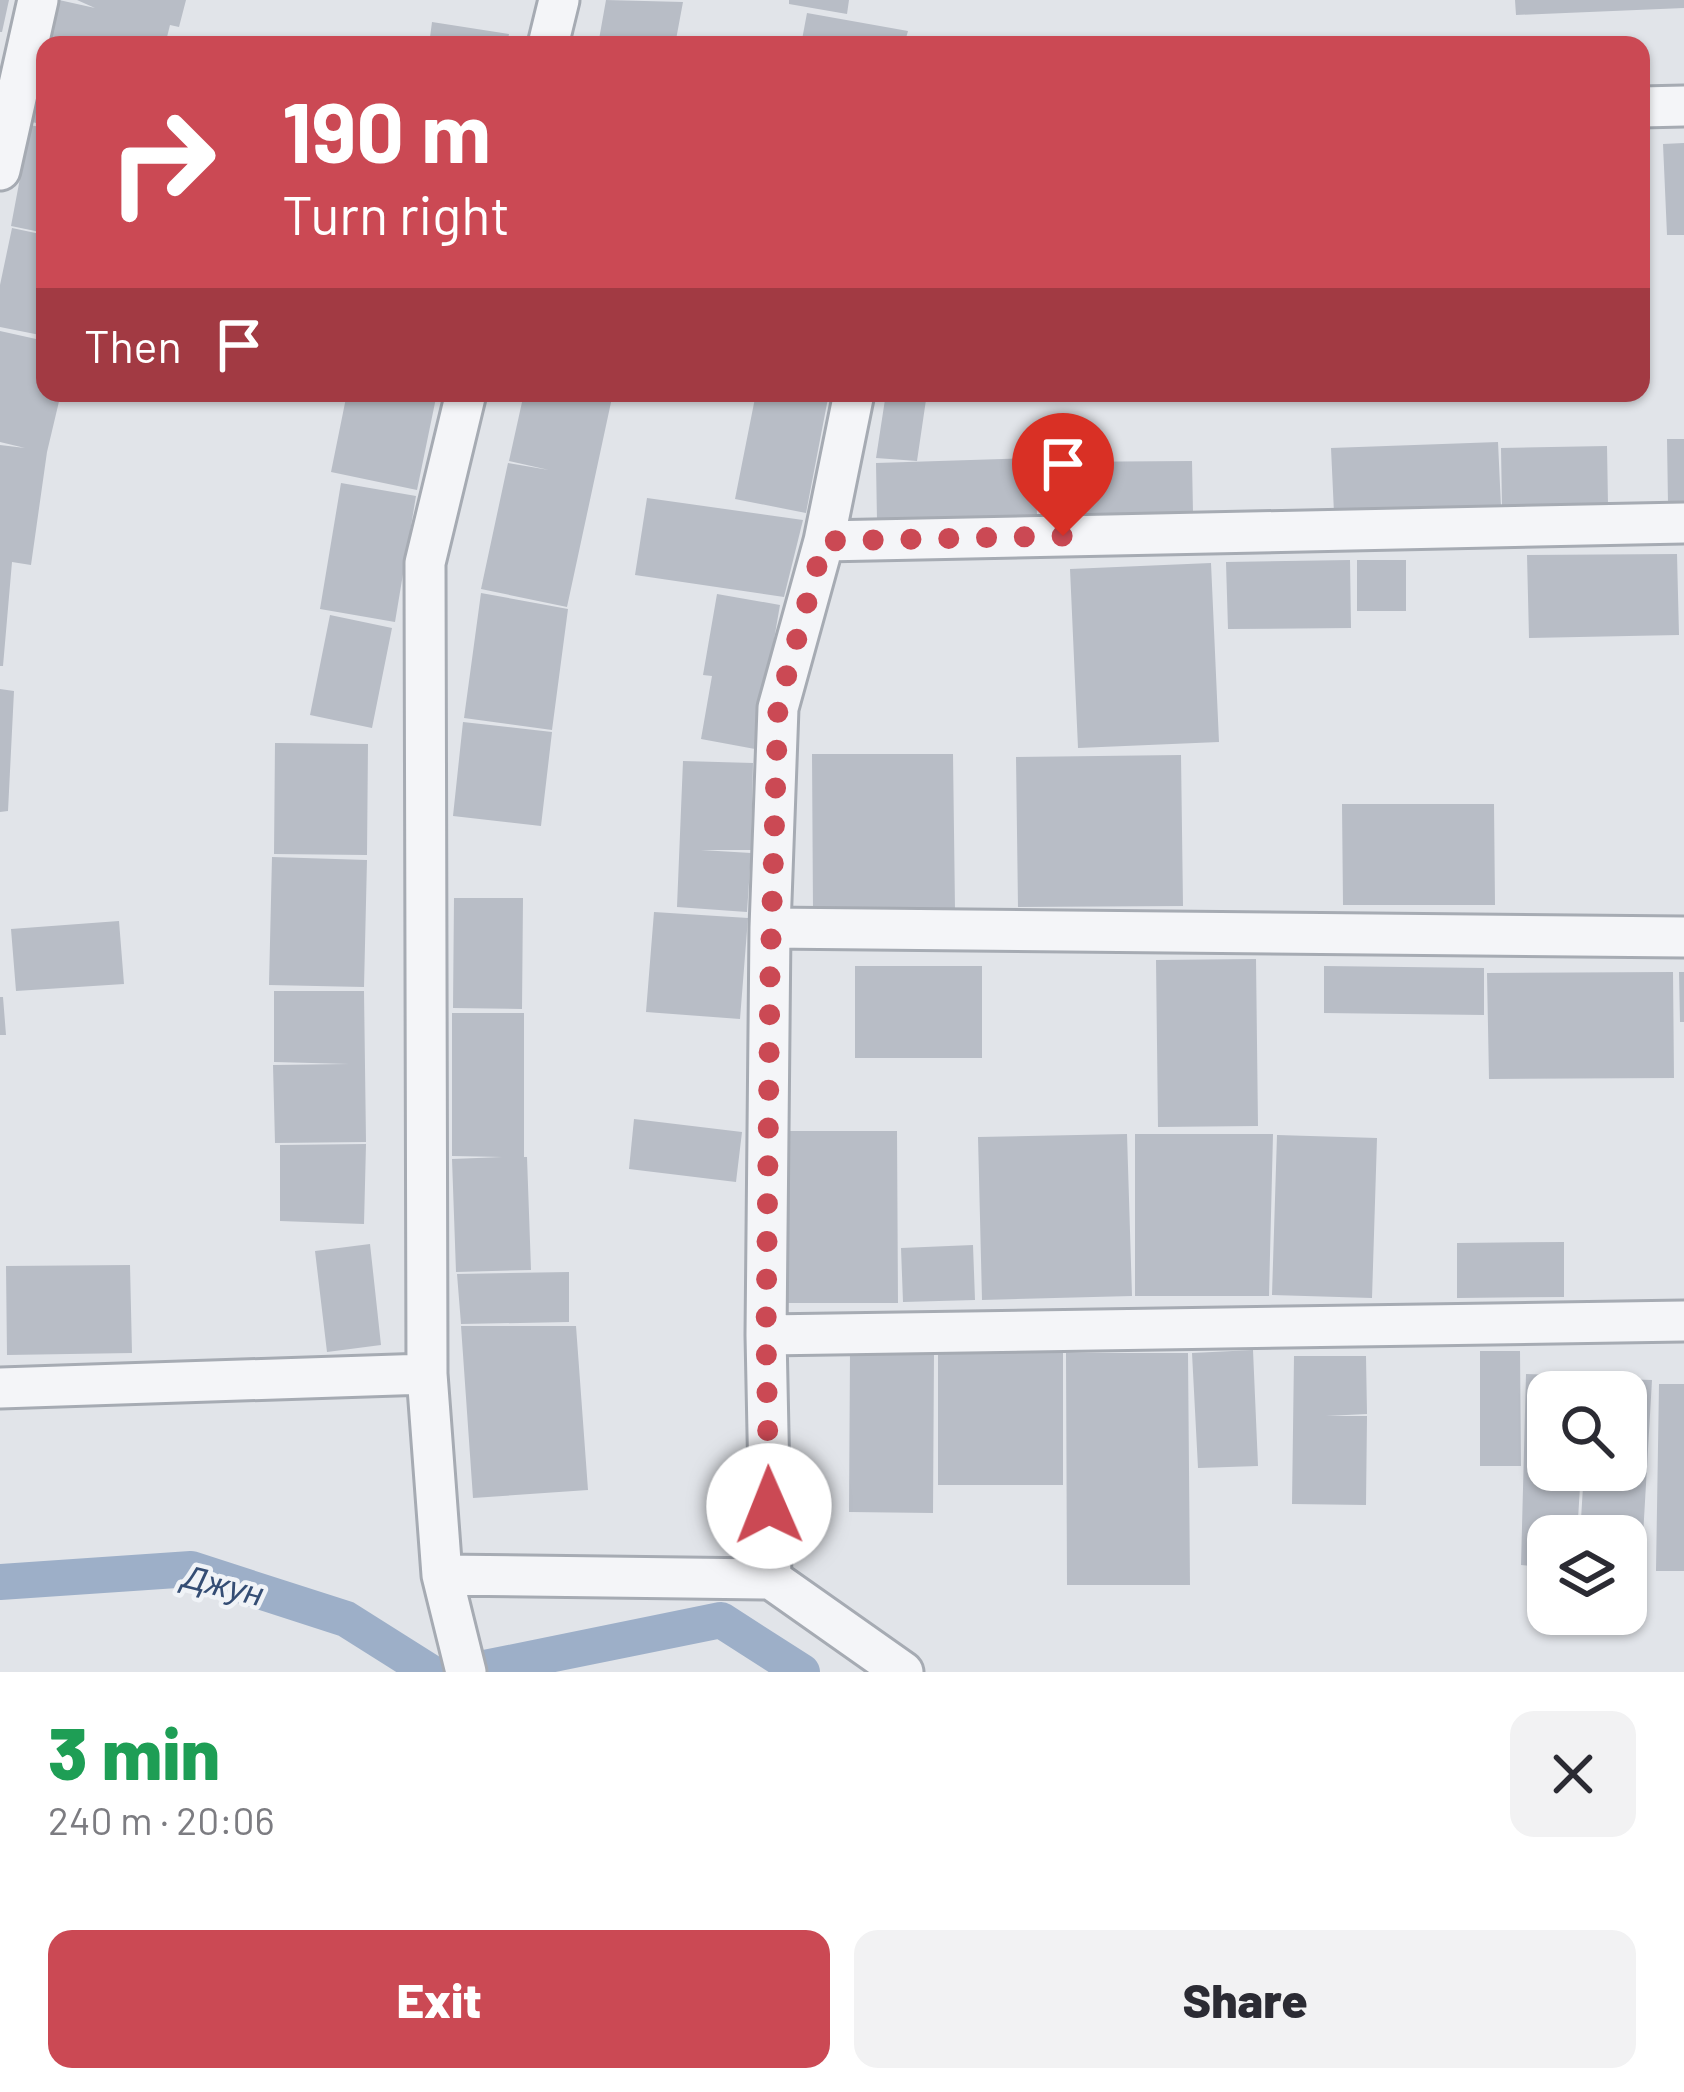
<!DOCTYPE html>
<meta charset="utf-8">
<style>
:root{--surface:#fff;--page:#f2f2f3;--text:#2b2b33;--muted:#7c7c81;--accent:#cb4954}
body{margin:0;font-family:Barlow,sans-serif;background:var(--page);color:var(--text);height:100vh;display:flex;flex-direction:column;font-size:45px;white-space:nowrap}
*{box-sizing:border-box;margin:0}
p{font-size:39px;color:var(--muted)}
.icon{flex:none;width:66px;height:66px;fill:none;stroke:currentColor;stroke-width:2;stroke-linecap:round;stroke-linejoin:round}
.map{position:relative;height:1672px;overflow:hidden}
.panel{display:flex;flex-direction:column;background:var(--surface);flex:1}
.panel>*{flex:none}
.hud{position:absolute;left:36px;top:36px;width:1614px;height:366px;border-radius:24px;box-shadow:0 3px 9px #0004;background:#cb4954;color:#fff;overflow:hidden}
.tools{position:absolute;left:1527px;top:1371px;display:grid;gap:24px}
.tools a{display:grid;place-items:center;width:120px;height:120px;border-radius:24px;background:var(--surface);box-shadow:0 3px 9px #0004;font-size:60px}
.pin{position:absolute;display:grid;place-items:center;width:102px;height:102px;color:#fff;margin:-123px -51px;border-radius:50% 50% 50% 0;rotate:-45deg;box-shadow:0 0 12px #0007}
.pin .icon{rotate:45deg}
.me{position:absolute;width:132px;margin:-66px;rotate:359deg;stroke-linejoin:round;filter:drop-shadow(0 0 9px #0008)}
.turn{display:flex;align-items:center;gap:42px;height:252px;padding:0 48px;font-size:54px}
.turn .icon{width:156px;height:156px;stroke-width:2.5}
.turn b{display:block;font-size:84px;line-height:102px}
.then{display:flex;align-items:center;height:114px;padding:0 48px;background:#0003;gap:24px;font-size:45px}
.round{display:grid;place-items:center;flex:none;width:126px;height:126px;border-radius:24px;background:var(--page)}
.headline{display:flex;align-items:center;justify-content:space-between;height:204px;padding:0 48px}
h1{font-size:72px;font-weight:800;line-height:90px;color:#1e9e55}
.primary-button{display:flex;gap:24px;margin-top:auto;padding:24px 48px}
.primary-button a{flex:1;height:138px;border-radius:24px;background:var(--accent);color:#fff;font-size:48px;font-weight:800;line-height:138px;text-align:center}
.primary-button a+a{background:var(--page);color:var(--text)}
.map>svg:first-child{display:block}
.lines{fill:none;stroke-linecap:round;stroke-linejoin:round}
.canal{stroke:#9dafc8;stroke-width:36}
.building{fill:#b8bdc6}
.minor-casing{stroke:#a6abb3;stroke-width:45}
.minor{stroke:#f4f5f8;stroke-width:39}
.route{stroke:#cb4954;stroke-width:21;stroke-dasharray:0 37.8}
.labels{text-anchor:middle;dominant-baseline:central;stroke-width:9;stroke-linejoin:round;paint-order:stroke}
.water-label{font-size:33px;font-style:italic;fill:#344d74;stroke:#f0f3f7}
</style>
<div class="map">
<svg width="1684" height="1672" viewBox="0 0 1684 1672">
<rect width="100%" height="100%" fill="#e1e4e9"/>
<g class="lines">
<path class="canal" d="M0,1582L191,1569L346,1619L430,1672
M465,1672L721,1620L802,1672"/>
</g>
<path class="building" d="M0,0H9L2,32H0Z
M59,0L95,8L77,0H186L179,27L170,25L165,45H49Z
M606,0L683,2L675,45H598Z
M789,0H849L847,14L789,4Z
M1515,0H1684V8L1516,15Z
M807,13L908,31L904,45H801Z
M432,22L509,34L507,45H429Z
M43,72H45V125L32,122Z
M30,125L45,128V233L11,226Z
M1684,143V235H1667L1663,144Z
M12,228L45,235V336L0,327V285Z
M0,331L45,341V393H61L47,452L31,565L12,562L3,666H0V445L25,448L0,442Z
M347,393H437L417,490L331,472Z
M524,393H613L567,607L481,589L508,463L549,470L509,461Z
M756,393H829L806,513L735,499Z
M886,393H927L917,461L876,458Z
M1667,439H1684V504H1668Z
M1498,442L1501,507L1334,513L1331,448Z
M1607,446L1608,505L1502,507L1501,448Z
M1035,458L1037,515L877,520L876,463Z
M1192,461L1193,513L1050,514L1049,462Z
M341,483L416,496L395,622L320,609Z
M647,498L803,520L784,597L635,575Z
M1677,554L1679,635L1529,638L1527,555Z
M1350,560L1351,628L1228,629L1226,562Z
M1357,560H1406V611H1357Z
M1211,563L1219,742L1078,748L1070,569Z
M481,593L568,609L552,730L464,718Z
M717,594L780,605L755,749L701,739L712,676L703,675Z
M330,615L392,628L372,728L310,715Z
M0,689L14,691L8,811L0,812Z
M463,722L552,732L541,826L453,816Z
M275,743L368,744L367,855L274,854Z
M812,754H953L955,909L813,910Z
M1181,755L1183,906L1018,907L1016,757Z
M683,761L753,763L751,850H701L751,853L747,912L677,907Z
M1342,804H1494L1495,905H1343Z
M272,857L367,860L364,987L269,985Z
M454,898H523L522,1009L453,1008Z
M654,912L748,918L740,1019L646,1012Z
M119,921L124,984L16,991L11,929Z
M1256,959L1258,1126L1158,1127L1156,960Z
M855,966H982V1058H855Z
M1324,966L1484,968V1015L1324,1013Z
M1673,972L1674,1078L1489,1079L1487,973Z
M1679,972H1684V1022H1680Z
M274,991H364L366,1142L275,1143L273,1065L349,1064L274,1062Z
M0,997H3L6,1035H0Z
M452,1013H524V1157H527L531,1270L456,1272L452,1159L502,1157L452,1156Z
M634,1119L742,1132L736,1182L629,1169Z
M778,1131H897L898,1303H779Z
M1127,1134L1132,1296L982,1300L978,1137Z
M1135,1134H1273L1269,1296H1135Z
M1277,1135L1377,1138L1372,1298L1272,1295Z
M366,1144L364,1224L280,1221V1145Z
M1564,1242V1297L1457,1298V1243Z
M370,1244L381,1345L327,1352L315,1251Z
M973,1245L975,1300L903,1302L901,1248Z
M130,1265L132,1353L7,1355L6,1266Z
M569,1272V1322L461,1324L457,1274Z
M461,1326H576L588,1490L473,1498Z
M1253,1350L1258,1466L1198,1468L1192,1353Z
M1480,1351H1520L1521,1466H1480Z
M850,1352H934L933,1513L849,1512Z
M938,1353H1063V1485H938Z
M1066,1353H1188L1190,1585H1067Z
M1294,1356H1366L1367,1414L1326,1416H1367L1366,1505L1292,1504Z
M1526,1374L1587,1376L1586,1392H1548V1470H1581L1577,1536H1548V1568L1521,1565Z
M1589,1378L1652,1380L1641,1571H1626V1536H1580L1584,1470H1626V1392H1588Z
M1659,1384H1684V1571H1656Z"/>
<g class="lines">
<g class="minor-casing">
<path id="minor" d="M548,45L559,0
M1641,107L1684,106
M0,170L38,0
M466,393L425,563L427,1374L442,1575L466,1672
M824,541L1684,523
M770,928L1684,937
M766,1335L1684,1321
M0,1388L427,1374
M442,1575L771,1579L903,1672
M771,1579L766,1335L770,928L778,708L824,541L854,393"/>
</g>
<use href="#minor" class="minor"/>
</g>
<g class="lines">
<path class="route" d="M769,1506L766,1334L770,973L778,707L824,541L1063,536"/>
</g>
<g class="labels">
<g class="water-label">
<text transform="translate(224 1584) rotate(14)">Джун</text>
</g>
</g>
</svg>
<div class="tools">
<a><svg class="icon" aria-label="search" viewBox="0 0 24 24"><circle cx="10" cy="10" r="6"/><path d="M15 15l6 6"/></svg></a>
<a><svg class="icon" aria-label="layers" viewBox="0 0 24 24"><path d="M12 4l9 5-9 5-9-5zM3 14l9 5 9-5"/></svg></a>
</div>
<div class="pin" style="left:1063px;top:536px;background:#d93025"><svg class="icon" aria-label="arrive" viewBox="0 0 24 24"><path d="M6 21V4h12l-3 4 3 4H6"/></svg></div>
<svg class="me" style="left:769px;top:1506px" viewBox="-20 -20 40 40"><circle r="19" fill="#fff"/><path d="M0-13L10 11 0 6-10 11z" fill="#cb4954"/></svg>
<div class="hud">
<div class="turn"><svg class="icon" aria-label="right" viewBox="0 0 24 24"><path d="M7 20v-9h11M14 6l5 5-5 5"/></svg><div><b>190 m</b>Turn right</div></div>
<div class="then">Then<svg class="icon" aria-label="arrive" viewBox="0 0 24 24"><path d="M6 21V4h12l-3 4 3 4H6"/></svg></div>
</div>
</div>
<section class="panel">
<div class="headline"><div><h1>3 min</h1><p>240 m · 20:06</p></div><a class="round"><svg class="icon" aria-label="close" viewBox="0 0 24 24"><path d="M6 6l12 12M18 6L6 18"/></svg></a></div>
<div class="primary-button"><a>Exit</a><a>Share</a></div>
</section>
